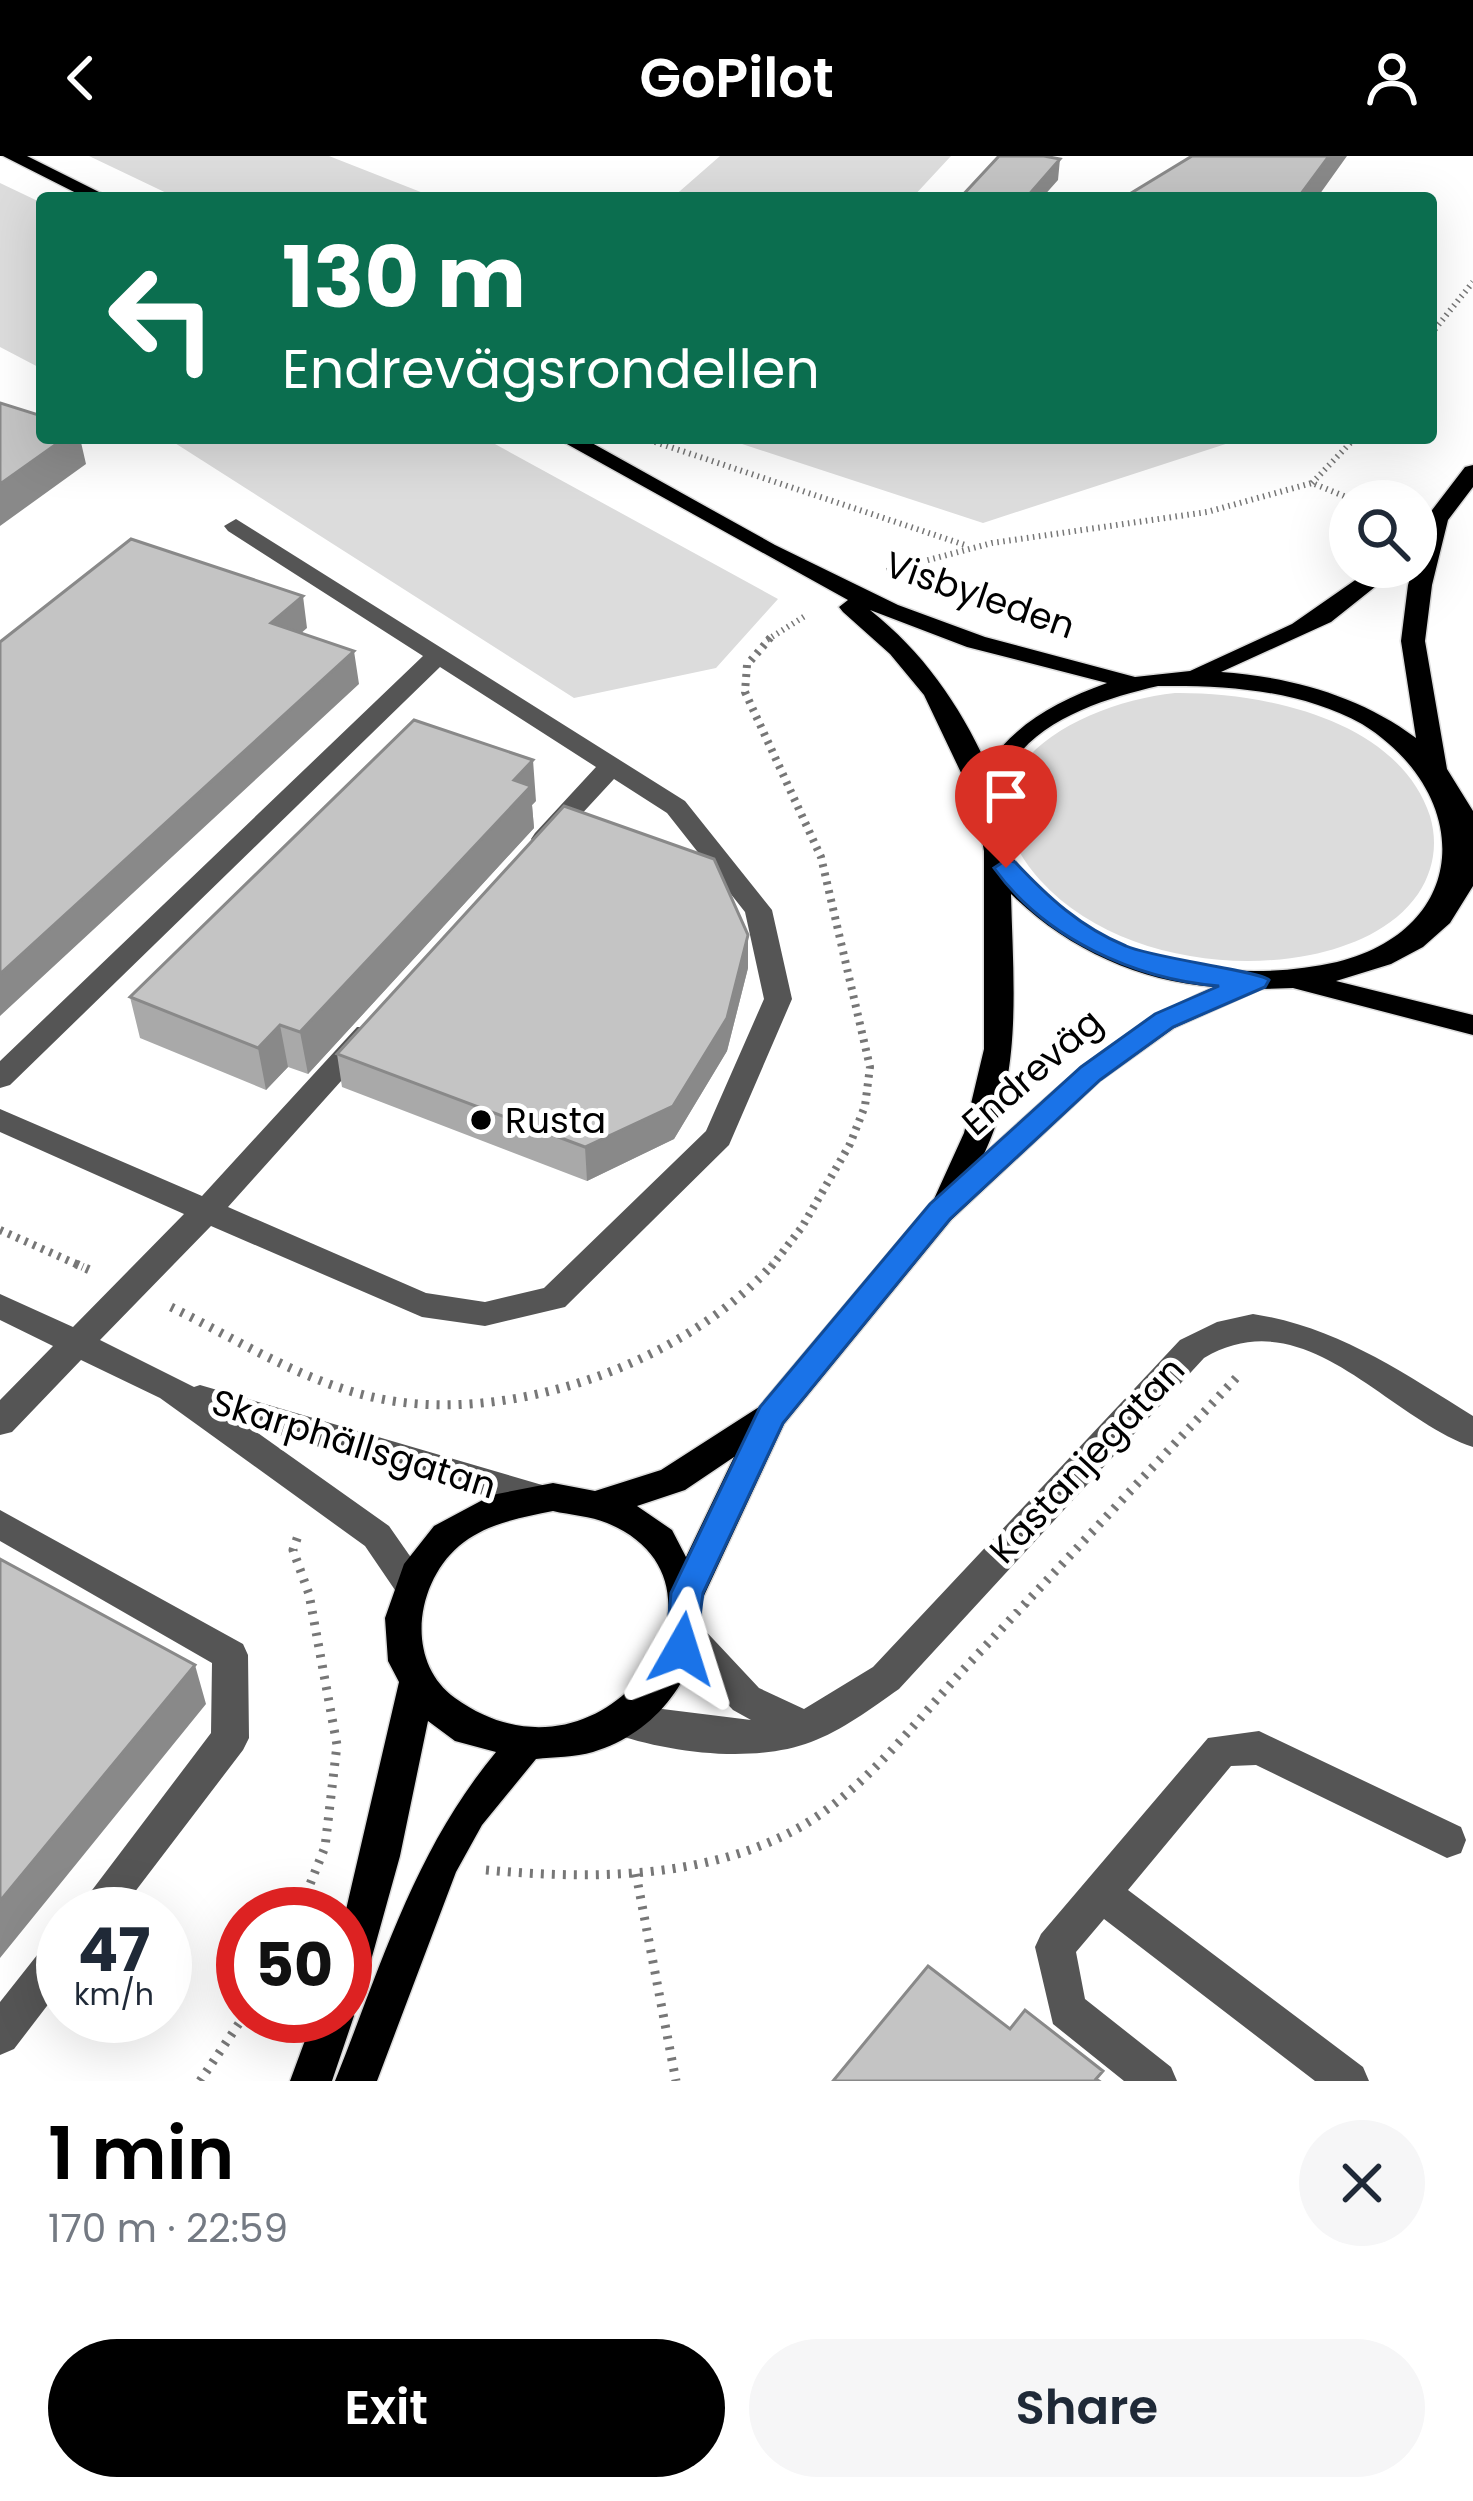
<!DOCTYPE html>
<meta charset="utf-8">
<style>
:root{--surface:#fff;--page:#f6f6f7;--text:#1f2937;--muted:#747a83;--accent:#000}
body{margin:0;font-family:Poppins,sans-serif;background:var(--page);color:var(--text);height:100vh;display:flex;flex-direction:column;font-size:45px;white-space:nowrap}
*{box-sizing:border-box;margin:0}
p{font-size:39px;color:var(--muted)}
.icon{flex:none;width:66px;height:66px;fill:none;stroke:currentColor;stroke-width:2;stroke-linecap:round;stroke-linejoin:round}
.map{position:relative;height:1925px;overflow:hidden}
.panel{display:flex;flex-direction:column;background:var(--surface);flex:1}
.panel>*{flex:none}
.banner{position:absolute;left:36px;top:36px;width:1401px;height:252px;border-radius:12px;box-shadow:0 12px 48px #0002;background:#0b6e4f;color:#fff;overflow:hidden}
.buttons{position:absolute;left:1329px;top:324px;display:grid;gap:24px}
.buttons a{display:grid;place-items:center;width:108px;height:108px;border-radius:50%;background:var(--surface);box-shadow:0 12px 48px #0002;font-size:60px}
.speed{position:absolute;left:36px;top:1731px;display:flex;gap:24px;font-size:60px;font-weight:700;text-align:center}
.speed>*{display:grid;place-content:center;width:156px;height:156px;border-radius:50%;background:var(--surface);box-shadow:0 12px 48px #0002;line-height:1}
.speed small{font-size:30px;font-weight:400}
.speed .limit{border:18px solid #d22;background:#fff;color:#111}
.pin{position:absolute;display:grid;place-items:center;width:102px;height:102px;color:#fff;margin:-123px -51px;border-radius:50% 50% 50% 0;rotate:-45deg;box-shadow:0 0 12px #0007}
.pin .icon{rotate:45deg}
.me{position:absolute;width:132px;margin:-66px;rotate:6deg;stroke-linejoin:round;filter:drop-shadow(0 0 9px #0008)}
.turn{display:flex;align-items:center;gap:42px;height:252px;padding:0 48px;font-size:54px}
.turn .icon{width:156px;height:156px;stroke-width:2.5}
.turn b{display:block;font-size:84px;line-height:102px}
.round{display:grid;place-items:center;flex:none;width:126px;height:126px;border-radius:63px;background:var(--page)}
.headline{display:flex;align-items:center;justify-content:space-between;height:204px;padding:0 48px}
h1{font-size:72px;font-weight:600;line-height:90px;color:var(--accent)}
.action{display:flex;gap:24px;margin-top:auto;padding:24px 48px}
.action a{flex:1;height:138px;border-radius:72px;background:var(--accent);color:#fff;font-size:48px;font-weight:600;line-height:138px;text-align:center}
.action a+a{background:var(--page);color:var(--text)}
header{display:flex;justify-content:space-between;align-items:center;height:156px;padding:0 48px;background:var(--accent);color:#fff;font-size:54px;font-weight:600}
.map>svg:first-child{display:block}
.green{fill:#dcdcdc}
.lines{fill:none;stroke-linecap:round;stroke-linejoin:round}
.major-casing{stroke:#dbdbdb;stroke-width:3}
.path-far2{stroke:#777;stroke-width:6;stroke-dasharray:1.5 4.5;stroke-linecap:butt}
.path-far1{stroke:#777;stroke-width:8;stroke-dasharray:3 6;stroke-linecap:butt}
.path{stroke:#777;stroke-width:9;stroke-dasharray:3 8;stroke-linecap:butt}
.minor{fill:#555;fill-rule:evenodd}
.major{fill:#000;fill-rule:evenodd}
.wall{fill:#a9a9a9}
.shaded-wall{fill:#898989}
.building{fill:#c4c4c4;stroke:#898989;stroke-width:3}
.route{fill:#1a73e8;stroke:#114b97;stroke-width:3}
.poi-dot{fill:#000;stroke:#fff;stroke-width:4.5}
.labels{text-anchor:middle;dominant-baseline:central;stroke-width:10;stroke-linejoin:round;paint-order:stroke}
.street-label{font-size:36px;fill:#000;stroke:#fff}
.poi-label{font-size:36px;fill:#000;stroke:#fff;text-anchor:start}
</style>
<header><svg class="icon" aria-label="back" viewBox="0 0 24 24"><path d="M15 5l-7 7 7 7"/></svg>GoPilot<svg class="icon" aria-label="person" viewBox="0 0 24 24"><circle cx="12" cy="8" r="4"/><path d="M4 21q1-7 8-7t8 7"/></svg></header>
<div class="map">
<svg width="1473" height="1925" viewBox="0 0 1473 1925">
<rect width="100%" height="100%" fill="#fff"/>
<path class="green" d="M89,0H329L436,42H177Z
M720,0H951L912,42H672Z
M0,27L42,47V213L0,191Z
M167,282H484L778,443L716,512L574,542Z
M724,282H1244L983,367Z
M1175,537C1263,536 1398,563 1430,660C1438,687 1434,714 1418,738C1394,773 1350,791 1310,799C1220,817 1104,795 1040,724C943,616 1080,547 1175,537Z"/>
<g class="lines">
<g class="major-casing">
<path id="major" d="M3,0H27L111,42H86Z
M556,282H583L775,389L898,449L985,481L1135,521L1190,515L1292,468L1374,411H1400L1331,466L1221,516C1291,521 1360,540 1416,582L1401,485L1408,429L1422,383L1416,375L1465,311L1473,309V331L1448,364L1432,429L1425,485L1447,613L1473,655V730L1450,767L1423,791L1391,808L1336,825L1473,859V879L1293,832L1261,833L1174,872L1101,924L951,1064L784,1268L701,1446C705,1513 659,1577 593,1596C575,1601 554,1601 536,1603L482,1669L456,1716L377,1925H335C382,1808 414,1695 496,1596L455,1585L428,1565L400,1700L365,1826L359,1840L346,1845L354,1860L332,1925H290L314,1860H345V1758L399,1526L388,1505L385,1462L404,1408L434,1370L492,1339L553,1327L595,1335L661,1314L759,1251L934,1043L964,977L984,893V695L974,644L924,539L890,498L843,456L839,451L848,444ZM870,454L967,491L1107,527C1057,545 1018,566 987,609C959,548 923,496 870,454ZM1158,530C1227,529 1300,534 1362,568C1473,637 1473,772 1337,806C1271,821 1194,818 1131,793C1067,768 973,700 1006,620C1029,565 1106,542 1158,530ZM1011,738C1066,792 1137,825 1214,831C1116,874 1062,927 984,998C1023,917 1013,825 1011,738ZM734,1301L686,1401L672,1374L637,1350L685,1334ZM553,1355C570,1359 591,1360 607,1367C756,1428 605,1650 455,1542C405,1506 415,1428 459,1390C487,1367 519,1362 553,1355Z"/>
</g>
<path class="path-far2" d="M1431,178L1473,126
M655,286L965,389
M1312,327L1355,282
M887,415L992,387L1207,356L1312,327L1356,345
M767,484L805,460"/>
<path class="path-far1" d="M0,1074L83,1111
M771,1111L802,1071L850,988L865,950L870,911L821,701L745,536L747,509L771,481"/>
<path class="path" d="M76,1108L92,1115
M171,1151C236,1183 300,1224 372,1241C505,1272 683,1208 773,1108
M486,1714C587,1723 698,1724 791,1676C859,1641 912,1570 963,1514C1055,1416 1146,1318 1238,1220
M636,1718L676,1925
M298,1758L325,1691L337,1589L309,1438L293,1394L299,1377
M200,1925L244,1860"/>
<path class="minor" d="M236,363L685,645L772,754L792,843L729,989L565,1151L485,1170L422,1161L211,1070L100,1184L194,1231L200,1229L549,1331L554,1341L549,1351L537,1355L248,1270L389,1370L428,1426L423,1437L410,1441L397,1437L365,1390L160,1242L81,1204L12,1276L0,1279V1244L53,1190L0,1164V1138L73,1171L184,1058L0,976V953L202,1040L357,871H377L382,878L377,885L228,1051L426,1137L485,1146L544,1132L706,975L764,843L745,756L667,657L614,623L553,689H535L531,683L535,677L596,611L440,511L10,929L0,932V905L423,500L228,375L224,370Z
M1253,1158C1337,1171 1402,1216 1473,1260V1291C1385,1261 1306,1142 1204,1202L899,1533C872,1552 841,1575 811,1586C753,1608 668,1597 609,1576L603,1564L609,1552L622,1548L751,1564L733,1554L674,1491L669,1480L674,1469L687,1464L700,1469L759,1532L804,1553L873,1511L1180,1184L1217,1166Z
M0,1354L243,1488L248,1499L249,1582L243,1594L118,1758H74L211,1577L212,1507L0,1385Z
M1259,1575L1461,1671L1466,1684L1461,1697L1447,1702L1256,1609L1231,1610L1128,1734L1363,1911L1369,1925H1315L1104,1763L1076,1796L1085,1843L1171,1911L1177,1925H1124L1053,1868L1035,1791L1041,1778L1208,1582Z
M63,1778V1829L14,1893L0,1899V1846L49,1784Z"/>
<use href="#major" class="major"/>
</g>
<path class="wall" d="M536,645L532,649L534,672L308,918L288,911L266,934L140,882L130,841Z
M748,812L727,895L674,983L587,1025L342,931L337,898Z"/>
<path class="shaded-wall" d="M1329,0H1347L1317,42H1298Z
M1060,3L1058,24L1042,42H1026Z
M65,282H80L86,308L0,370V328Z
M303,440L307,472L276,499L271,467Z
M354,495L359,528L0,860V818Z
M533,604L536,645L532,649L534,672L308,918L300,876L514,624Z
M748,779V812L727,895L674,983L587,1025L585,991Z
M280,869L288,911L266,934L258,892Z
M195,1509L206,1548L0,1802V1745Z"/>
<path class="building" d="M999,0H1044L1060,3L1026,42H960Z
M1192,0H1329L1298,42H1123Z
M0,247L42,260V282H65L0,328Z
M131,383L303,440L271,467L354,495L0,818V486Z
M414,564L533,604L514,624L531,630L300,876L280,869L258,892L130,841Z
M564,650L714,703L748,779L727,862L673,950L585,991L337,898Z
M0,1403L195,1509L0,1745Z
M928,1810L1010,1873L1025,1854L1103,1915L1096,1923L1099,1925H833Z"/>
<path class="route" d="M1006,704L1015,706C1048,741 1080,771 1126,790C1152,802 1261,815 1269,824L1265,831L1173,871L1100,924L950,1063L783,1267L703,1437L694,1504L682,1508L671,1504L666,1493L671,1437L760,1251L930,1048L1081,911L1155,858L1219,830C1134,823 1044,782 994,712Z"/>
<circle class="poi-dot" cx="481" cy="964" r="12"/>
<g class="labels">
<g class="street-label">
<text transform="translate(980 439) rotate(19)">Visbyleden</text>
<text transform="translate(1032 916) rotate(-41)">Endreväg</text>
<text transform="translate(354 1288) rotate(17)">Skarphällsgatan</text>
<text transform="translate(1087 1304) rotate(-47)">Kastanjegatan</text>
</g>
<g class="poi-label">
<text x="505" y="964">Rusta</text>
</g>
</g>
</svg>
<div class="buttons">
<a><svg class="icon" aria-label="search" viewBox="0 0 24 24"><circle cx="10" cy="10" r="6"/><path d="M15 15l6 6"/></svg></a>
</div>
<div class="speed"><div>47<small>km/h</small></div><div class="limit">50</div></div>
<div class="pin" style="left:1006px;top:712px;background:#d93025"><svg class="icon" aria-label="arrive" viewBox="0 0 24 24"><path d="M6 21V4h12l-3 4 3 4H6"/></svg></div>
<svg class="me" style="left:682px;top:1493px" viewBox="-20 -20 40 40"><path d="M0-17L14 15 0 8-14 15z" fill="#1a73e8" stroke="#fff" stroke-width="4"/></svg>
<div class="banner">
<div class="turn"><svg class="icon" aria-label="left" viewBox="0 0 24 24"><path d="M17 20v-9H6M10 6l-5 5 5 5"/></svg><div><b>130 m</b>Endrevägsrondellen</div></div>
</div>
</div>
<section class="panel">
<div class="headline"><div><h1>1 min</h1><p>170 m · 22:59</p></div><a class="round"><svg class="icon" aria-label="close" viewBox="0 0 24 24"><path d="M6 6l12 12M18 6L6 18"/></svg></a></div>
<div class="action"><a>Exit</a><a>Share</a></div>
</section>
